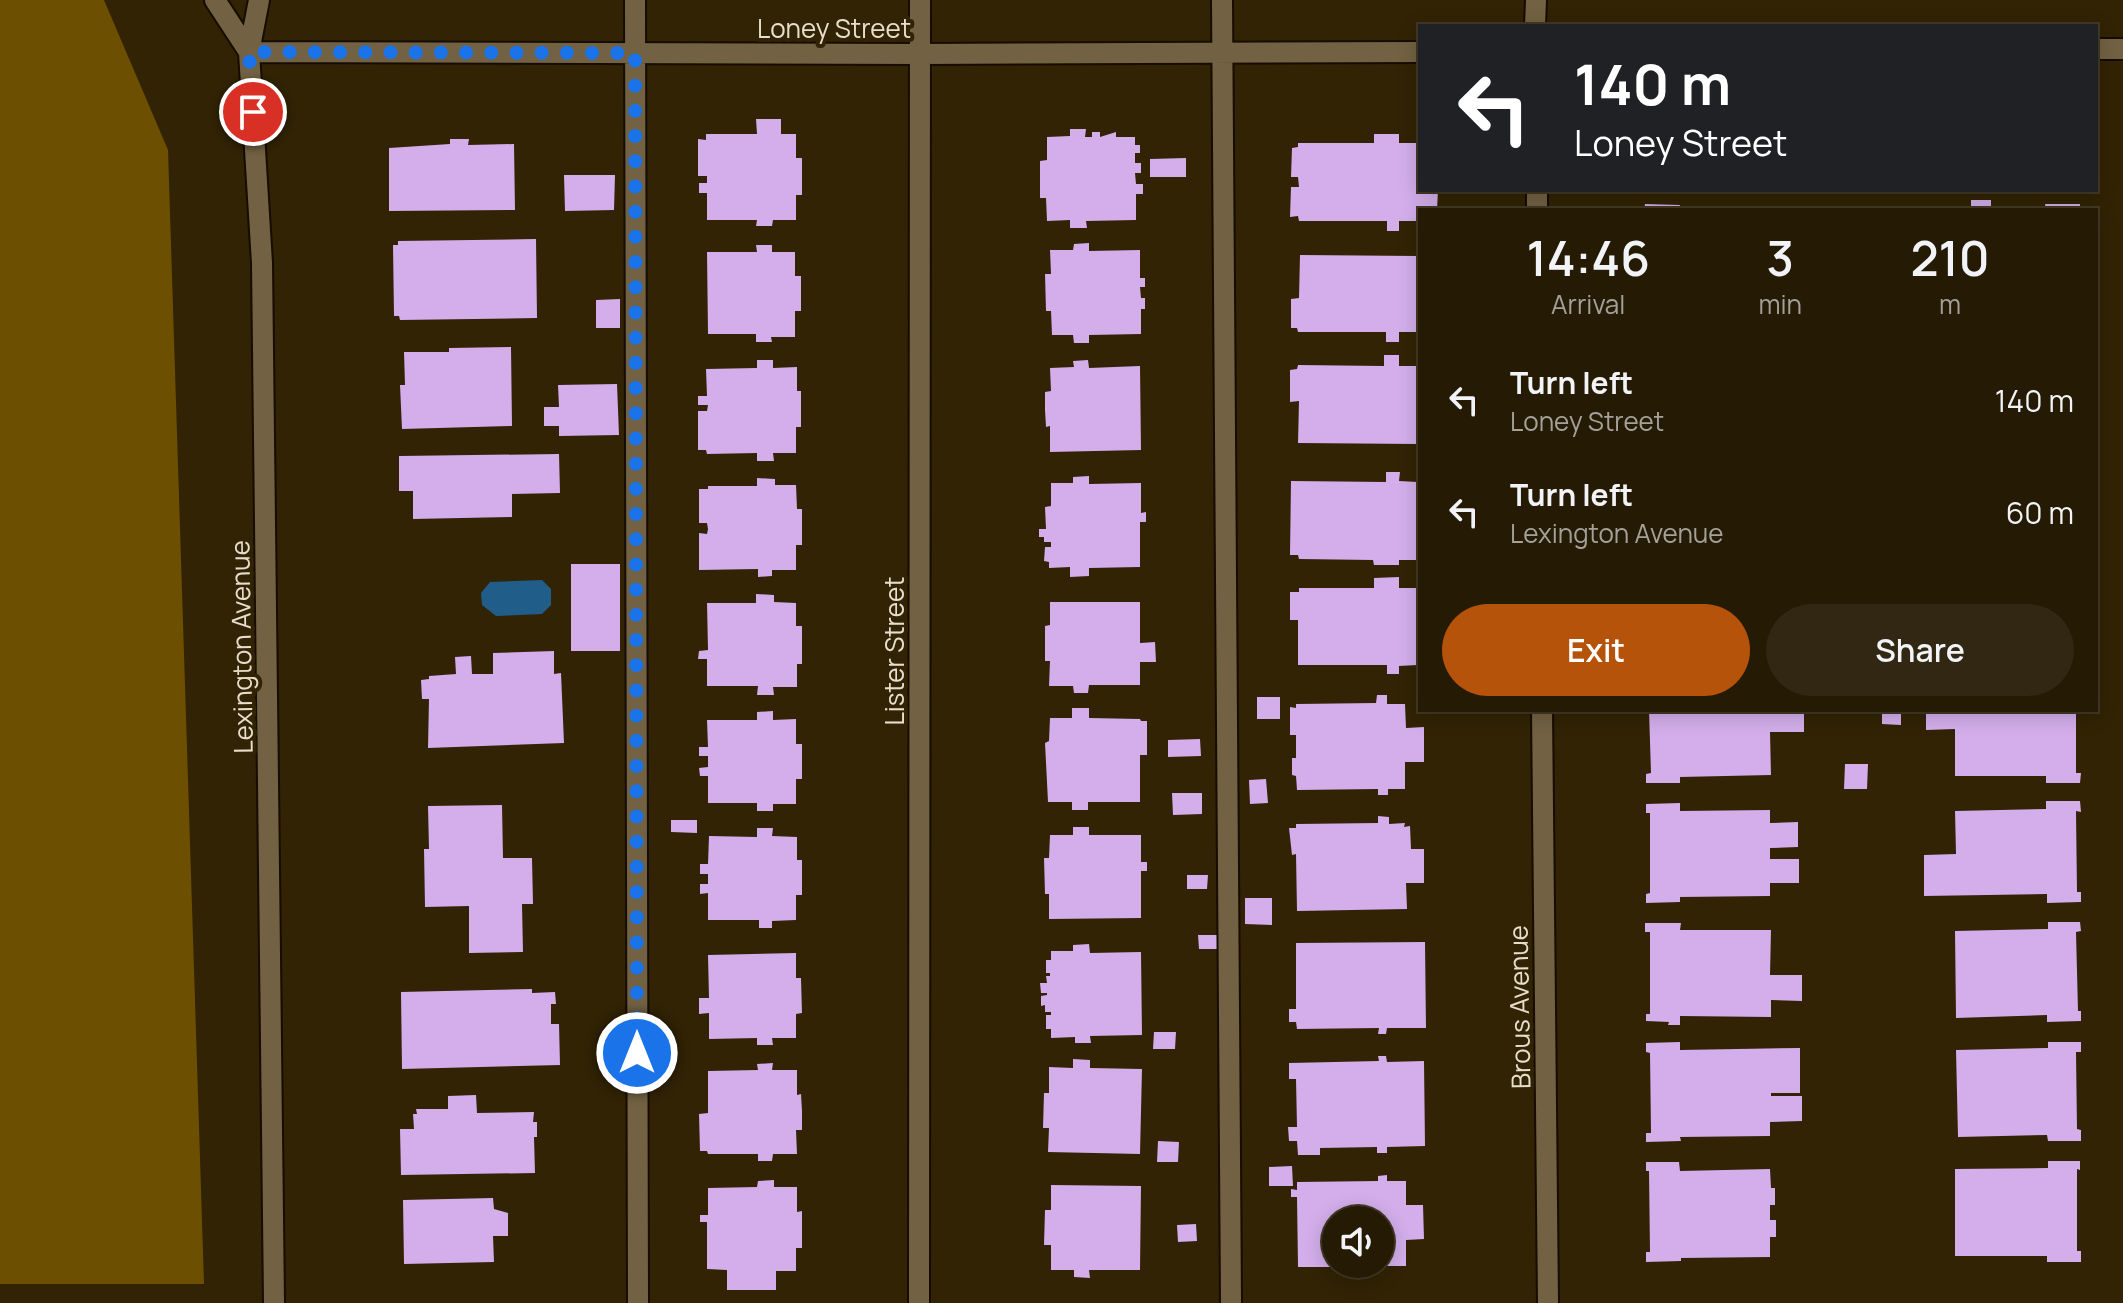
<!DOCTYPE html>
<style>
:root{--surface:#251a03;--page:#312712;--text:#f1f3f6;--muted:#a3a19a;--line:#423825;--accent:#b45309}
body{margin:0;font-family:Manrope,sans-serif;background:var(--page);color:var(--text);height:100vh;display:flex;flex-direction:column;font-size:30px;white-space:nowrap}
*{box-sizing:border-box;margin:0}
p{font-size:26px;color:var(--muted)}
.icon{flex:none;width:44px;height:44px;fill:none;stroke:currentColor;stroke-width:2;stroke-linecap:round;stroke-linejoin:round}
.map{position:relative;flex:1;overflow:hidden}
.sheet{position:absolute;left:1418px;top:208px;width:680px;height:504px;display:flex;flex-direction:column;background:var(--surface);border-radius:0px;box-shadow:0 4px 20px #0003,0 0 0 2px var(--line)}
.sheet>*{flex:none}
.banner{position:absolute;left:1418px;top:24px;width:680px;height:168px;border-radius:0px;box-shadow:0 4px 20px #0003,0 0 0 2px var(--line);background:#202124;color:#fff;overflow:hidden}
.buttons{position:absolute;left:1322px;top:1206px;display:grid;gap:16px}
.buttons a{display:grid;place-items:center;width:72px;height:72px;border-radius:50%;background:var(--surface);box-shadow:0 4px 20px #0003,0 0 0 2px var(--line);font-size:40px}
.pin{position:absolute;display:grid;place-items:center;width:68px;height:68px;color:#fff;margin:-34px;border:4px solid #fff;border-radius:50%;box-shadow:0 2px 8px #0007}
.me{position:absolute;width:88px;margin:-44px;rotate:0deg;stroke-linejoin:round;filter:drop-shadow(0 0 6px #0008)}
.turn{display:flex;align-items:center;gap:28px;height:168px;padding:0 24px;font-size:36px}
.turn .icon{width:104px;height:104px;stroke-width:2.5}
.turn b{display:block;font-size:56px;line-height:68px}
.eta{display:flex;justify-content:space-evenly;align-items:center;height:136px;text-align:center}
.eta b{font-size:48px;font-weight:600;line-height:56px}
.primary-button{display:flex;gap:16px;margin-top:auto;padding:16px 24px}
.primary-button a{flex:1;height:92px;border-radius:48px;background:var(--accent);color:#fff;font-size:32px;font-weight:600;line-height:92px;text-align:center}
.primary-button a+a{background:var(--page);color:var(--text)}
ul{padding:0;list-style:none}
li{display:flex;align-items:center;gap:24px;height:112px;padding:0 24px}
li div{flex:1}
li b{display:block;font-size:30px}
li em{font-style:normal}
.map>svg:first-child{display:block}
.forest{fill:#6d4f00}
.water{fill:#205e89}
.building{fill:#d3aeeb}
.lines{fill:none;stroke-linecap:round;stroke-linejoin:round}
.minor-casing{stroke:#170c00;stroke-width:24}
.minor{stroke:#726243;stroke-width:20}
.route{stroke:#1a73e8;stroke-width:14;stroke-dasharray:0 25.2}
.labels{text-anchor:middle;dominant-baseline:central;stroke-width:8;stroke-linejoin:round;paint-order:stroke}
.street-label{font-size:26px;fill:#e7decd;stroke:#312304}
</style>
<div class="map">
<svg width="2123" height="1303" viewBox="0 0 2123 1303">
<rect width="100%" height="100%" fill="#312304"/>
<path class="forest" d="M0,0H104L168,150L204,1284H0Z"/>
<path class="water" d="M542,580L551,589V605L542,614L496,616L482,605L481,593L490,582Z"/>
<path class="building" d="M756,119H781V134H796V158H802V195H796V220H773L772,226H756L757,220H707V193H699V183H707V176H698V139L706,140V134H757Z
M1070,129H1086L1085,137H1092V132H1100V137L1116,132V137H1135V145H1140V153H1135V163H1141V173H1135L1136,184H1143V194H1136V220L1086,221L1087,228H1070V220L1047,221L1046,198H1040V161L1047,160V137L1070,136Z
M1374,134H1399V143H1417V187H1420V190H1438L1437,210H1420V221H1399V231H1387V221H1299L1298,216L1290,217L1291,187H1299L1298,177H1291L1292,148L1298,147V143H1374Z
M450,139H469L468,145L514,144L515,210L389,211V148L450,144Z
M1186,158V177H1150V159Z
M564,175H615L614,210L565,211Z
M1971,200H1991V210H1971Z
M1645,204L1680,205L1679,210H1644Z
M2045,204H2080V210H2046Z
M536,239L537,318L400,320L399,316H394L393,245H398V241Z
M1089,243V251L1140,250V278H1145V287H1140L1141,298H1145V309H1141V334L1089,335V343H1074L1073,335H1052L1051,311H1046L1045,274H1051L1050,250H1073L1074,244Z
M756,245H772V252H795V276H801V311H795V337H771L772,342H756V334H708L707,252H757Z
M1300,255L1418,256V332H1399V342H1386V332H1298L1297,328H1291V299L1299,298Z
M620,299V328H596V300Z
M511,347L512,426L402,429L400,385H405L404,352H449V348Z
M1384,355H1399V366H1420L1417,444L1298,443L1299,401L1290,402V370L1297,369L1298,365L1384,366Z
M757,360H773V368L797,367V391H801V427H796V453H773L774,461H757V453L707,454L706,450H698V411H707L708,405H698V396H707L706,369L757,368Z
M1088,360L1089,368L1140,366L1141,450L1050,452V426L1046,427L1045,410V392L1051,391L1050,368L1074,367L1073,361Z
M617,384L619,435L559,436V426H544V407H559L558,385Z
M559,454L560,493L512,494V517L413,519V491H399V456Z
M1386,472H1400L1399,481L1417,482L1420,560H1399V565H1374L1373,560L1299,559L1298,555H1290L1291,481L1386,482Z
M1089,476V484L1141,483V513L1146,512V522H1140V567L1089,568V576L1070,577V567L1049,568V562L1044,561L1045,547H1051V542H1044V537H1039V529H1046L1045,507L1051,506V483H1073V477Z
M757,478L775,479V485H796L797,509H802V545H796V570H772V576L758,577V569L699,570V533L707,534L708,529L707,523H699V489H708V486H757Z
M571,564H620V651H571Z
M1399,577V588H1416L1417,597L1420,598V616H1417V665L1399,666V674H1387V665H1298V620H1290V592H1299V588H1374V578Z
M756,594L774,595V602L796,603V626H802V664H797V687H773L774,695H757L758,686H707V659H698L699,651L708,650L707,603H756Z
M1050,602H1140V643L1155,642L1156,662H1140V685H1089L1088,693H1074L1073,686H1049L1050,661H1045V626L1050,625Z
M554,651V674L561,673L564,743L428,748L429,699H422L421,680L429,679V676L456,674L455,657L471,656L472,674H493V653Z
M1377,695H1387V704H1405L1406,728L1424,727V762H1405V789H1388V795H1378V789L1297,790L1296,776L1292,775V758H1296V735H1290V707L1296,708V704L1376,703Z
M1257,697H1280V719H1257Z
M1072,708H1089V718L1140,719L1141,721H1147V755H1140V802H1088V810H1072V802H1048L1045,743L1049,741L1050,718H1072Z
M1649,710H1804V732H1770L1771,775L1680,777V783H1646V774L1651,773Z
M1882,710H1901V725L1882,724Z
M1926,710H2076V773H2081L2080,783H2046V776H1955V729L1926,730Z
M773,711V720L796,719V744H802V779H796V804H773V811H757V803H708V776H700L699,768L708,767V756H699V747H708L707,720H757V712Z
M1200,739L1201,756L1168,757V740Z
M1845,764H1868L1867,789H1844Z
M1266,779L1268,803L1250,804L1249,780Z
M1172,793H1202V814L1173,815Z
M2046,801H2080L2081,812L2076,811L2077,892H2081V902L2047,903V894L1924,896V855L1956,854L1955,811L2046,809Z
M1680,803V811L1770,810V823L1798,822V847L1770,848V859H1799V883H1770V896L1680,897V902L1646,903V894L1650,893V813H1646V804Z
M502,805L503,858H532L533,904H522L523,952L469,953V906L425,907L424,849H429L428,806Z
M1378,816L1389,817V824L1405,823L1404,827L1410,826L1411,849H1424V883H1406L1407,909L1297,911L1296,854L1292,855L1289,828H1296V824L1378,823Z
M671,820H697V833L671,832Z
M1073,827H1089V835H1141V862H1147V871H1141V918L1049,919V894H1045L1044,858H1049L1050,835H1073Z
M757,828H773L772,836L797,837V860H802V895H796V920L772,921V928H759V920H708V893L700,894V884H708V874H700V864H708L709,836L757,837Z
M1187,875H1208L1207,889H1187Z
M1245,898H1272V925L1245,924Z
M2048,922H2080L2081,931L2076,932L2078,1011H2081V1021L2047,1022V1015L1956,1018L1955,931L2048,929Z
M1645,923H1681L1680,930H1771L1770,975H1802V1001L1771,1000V1017L1680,1016V1025H1668L1669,1022L1646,1021V1014H1650V932H1645Z
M1198,935H1218L1219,949H1199Z
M1425,942L1426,1028H1387L1386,1034H1378L1379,1028L1297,1029L1296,1022H1289V1009H1296V943Z
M1089,944L1090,953L1141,952L1142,1035L1090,1036L1091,1043H1075V1037L1051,1038V1029H1046V1015H1051V1012H1045V1005L1041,1006V996L1047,995V993H1041L1040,983H1047L1046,976H1050V973H1046V960H1051V951H1073V945Z
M796,953V978H801L802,1013L796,1014V1038H772L773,1045H757V1038L709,1039V1013L699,1014V998H709L708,955Z
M532,989V993L555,992L556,1004H551V1024H559L560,1065L402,1069L401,992Z
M1154,1032H1176L1175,1049H1153Z
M1680,1042V1050L1800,1048V1093H1771V1096H1802V1121L1770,1122V1136L1680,1137L1681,1141L1646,1142V1133H1651L1650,1053L1646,1052V1043Z
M2048,1042H2081V1052H2076L2077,1129L2081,1130V1141H2048L2047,1135L1958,1137L1956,1050L2048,1048Z
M1378,1056H1386L1387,1062L1424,1061L1425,1146L1387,1147V1153H1377V1147L1320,1148V1155H1298L1297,1141H1289L1288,1127H1297L1296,1079H1289V1063L1379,1061Z
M1073,1059L1090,1060V1068L1142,1069L1140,1154L1048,1152L1049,1128H1043L1044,1093H1049V1067L1073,1068Z
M773,1063L772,1070H797V1095L801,1094L802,1111V1130H796L797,1154H773L772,1161H758V1154H708L707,1151H700L699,1114L708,1113V1071L758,1070L757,1064Z
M476,1095L477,1113L534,1112L533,1122H537V1137H534L535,1173L401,1175L400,1129H414L413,1114H417L416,1109H448V1096Z
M1158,1141L1179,1142L1178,1162H1157Z
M2048,1161H2080V1170L2077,1169V1251H2081V1262H2047V1256H1955V1169L2048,1168Z
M1646,1162H1679L1680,1171L1770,1169L1771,1188H1775V1205H1770V1220H1776V1237H1770V1257L1681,1258V1261L1646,1262V1252H1650L1649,1171H1646Z
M1292,1166L1293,1186H1269V1167Z
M1387,1175V1181H1406V1205H1423L1424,1239L1406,1240V1266H1380V1220H1336V1267H1298L1297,1197H1291V1189L1297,1190V1182L1378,1181V1176Z
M774,1180V1187H797V1212L802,1211V1248H796V1271H776V1290H727V1270L707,1269V1222H700V1215H708V1188L757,1187L758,1181Z
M1051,1185L1141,1186L1140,1270H1089L1090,1278L1074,1277V1270H1051V1245H1044L1045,1210H1051Z
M493,1198L494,1209L508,1213V1236H493L494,1262L404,1264L403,1200Z
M1196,1224L1197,1241L1178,1242L1177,1225Z"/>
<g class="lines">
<g class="minor-casing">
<path id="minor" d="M215,0L249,52L262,263L274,1303
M259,0L249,52L921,54L1420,52
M635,0L638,1303
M1222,0L1231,1303
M1535,26L1536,0
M2096,49H2123
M1537,190V210
M1542,710L1548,1303
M919,1303L920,0"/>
</g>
<use href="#minor" class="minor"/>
</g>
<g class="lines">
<path class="route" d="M253,112L249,52L635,53L637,1053"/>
</g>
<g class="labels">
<g class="street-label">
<text x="834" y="28">Loney Street</text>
<text transform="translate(241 647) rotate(-91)">Lexington Avenue</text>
<text transform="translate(894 651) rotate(-90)">Lister Street</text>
<text transform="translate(1519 1007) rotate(-91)">Brous Avenue</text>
</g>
</g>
</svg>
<div class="buttons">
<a><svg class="icon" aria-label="sound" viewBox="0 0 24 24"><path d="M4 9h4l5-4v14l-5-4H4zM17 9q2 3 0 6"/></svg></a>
</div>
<div class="pin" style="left:253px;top:112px;background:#d93025"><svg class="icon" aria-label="arrive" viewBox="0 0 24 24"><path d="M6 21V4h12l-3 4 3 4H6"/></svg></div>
<svg class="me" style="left:637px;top:1053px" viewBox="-20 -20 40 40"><circle r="17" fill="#1a73e8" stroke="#fff" stroke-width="3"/><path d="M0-11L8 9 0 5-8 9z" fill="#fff"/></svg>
<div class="banner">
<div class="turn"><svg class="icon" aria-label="left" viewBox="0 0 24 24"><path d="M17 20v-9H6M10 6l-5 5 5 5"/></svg><div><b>140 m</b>Loney Street</div></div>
</div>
<section class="sheet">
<div class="eta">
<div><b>14:46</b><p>Arrival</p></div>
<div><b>3</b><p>min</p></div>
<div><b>210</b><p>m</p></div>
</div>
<ul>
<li><svg class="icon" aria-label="left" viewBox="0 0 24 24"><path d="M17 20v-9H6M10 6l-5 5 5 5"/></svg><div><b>Turn left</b><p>Loney Street</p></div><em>140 m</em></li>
<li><svg class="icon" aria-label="left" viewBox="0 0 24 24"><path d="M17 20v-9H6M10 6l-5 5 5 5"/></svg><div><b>Turn left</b><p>Lexington Avenue</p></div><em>60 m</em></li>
</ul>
<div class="primary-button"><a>Exit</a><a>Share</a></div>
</section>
</div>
